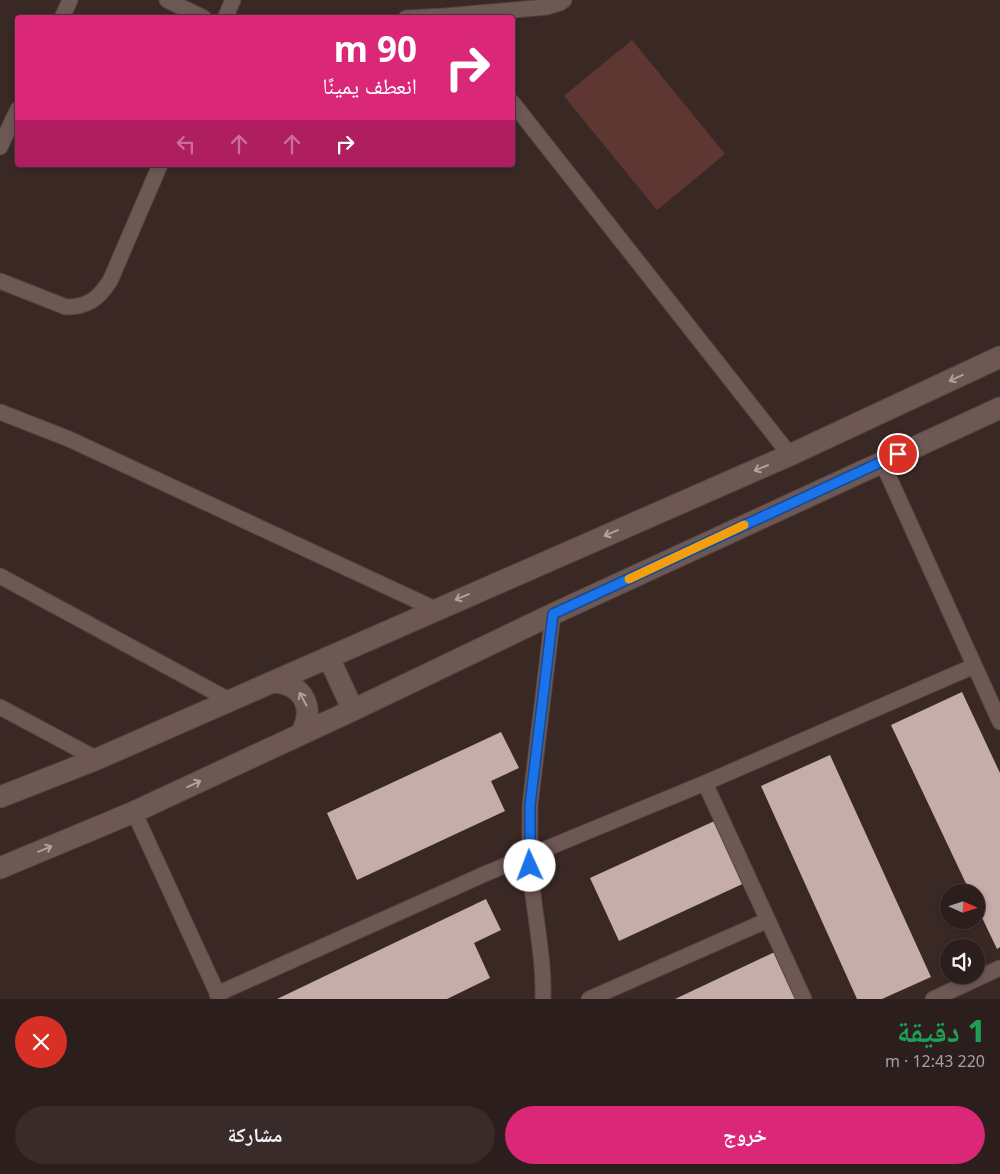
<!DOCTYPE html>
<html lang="ar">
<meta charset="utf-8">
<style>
:root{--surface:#2c1e1c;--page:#382b29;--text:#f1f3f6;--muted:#a6a2a3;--line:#483c3b;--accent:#db2777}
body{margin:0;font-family:"Noto Sans","Noto Naskh Arabic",sans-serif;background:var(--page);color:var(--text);direction:rtl;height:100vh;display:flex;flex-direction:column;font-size:19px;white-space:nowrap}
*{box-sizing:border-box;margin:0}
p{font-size:16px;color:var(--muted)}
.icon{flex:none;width:28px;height:28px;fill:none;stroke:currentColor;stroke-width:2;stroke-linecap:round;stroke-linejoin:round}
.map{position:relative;height:999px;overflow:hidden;direction:ltr}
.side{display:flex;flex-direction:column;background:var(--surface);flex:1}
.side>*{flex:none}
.top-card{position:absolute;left:15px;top:15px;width:500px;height:152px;border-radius:5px;box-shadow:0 2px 8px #0003,0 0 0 1px var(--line);direction:rtl;background:#db2777;color:#fff;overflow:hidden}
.needle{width:32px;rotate:93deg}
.buttons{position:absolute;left:940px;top:884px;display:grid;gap:10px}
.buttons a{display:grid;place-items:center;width:45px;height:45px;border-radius:50%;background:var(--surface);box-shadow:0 2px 8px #0003,0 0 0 1px var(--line);font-size:25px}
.pin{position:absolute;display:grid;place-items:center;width:42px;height:42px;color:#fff;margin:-21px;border:2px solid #fff;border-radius:50%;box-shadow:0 1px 5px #0007}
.me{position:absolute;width:55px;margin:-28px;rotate:358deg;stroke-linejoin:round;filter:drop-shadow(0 0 4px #0008)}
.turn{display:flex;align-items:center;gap:18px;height:105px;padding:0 15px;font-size:22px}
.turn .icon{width:65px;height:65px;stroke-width:2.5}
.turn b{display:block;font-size:35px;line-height:42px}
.lanes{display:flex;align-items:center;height:48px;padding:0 15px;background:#0003;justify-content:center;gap:25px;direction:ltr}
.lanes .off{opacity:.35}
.round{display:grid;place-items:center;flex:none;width:52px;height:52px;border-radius:26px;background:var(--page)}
.head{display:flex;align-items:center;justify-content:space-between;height:85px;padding:0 15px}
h1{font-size:30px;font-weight:800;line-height:38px;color:#1e9e55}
.action{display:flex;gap:10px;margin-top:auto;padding:10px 15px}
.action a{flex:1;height:58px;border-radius:30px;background:var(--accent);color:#fff;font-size:20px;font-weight:800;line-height:58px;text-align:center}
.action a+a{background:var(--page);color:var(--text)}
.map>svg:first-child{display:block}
.green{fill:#5f3732}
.building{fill:#c5ada9}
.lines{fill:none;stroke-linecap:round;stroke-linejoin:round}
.street-casing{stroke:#544442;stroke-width:17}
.secondary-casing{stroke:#544442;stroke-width:23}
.street{stroke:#6d5854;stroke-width:15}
.secondary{stroke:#6d5854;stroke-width:21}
.oneway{stroke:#b2a19e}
.route-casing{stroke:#114b97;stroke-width:12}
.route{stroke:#1a73e8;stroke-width:9}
.slow{stroke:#f59e0b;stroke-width:9}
</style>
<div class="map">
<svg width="1000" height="999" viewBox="0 0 1000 999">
<rect width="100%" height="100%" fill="#3a2825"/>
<path class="green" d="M632,40L725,154L657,210L564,96Z"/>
<path class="building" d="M962,692L1000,773V947L997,949L976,905V892H970L891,725Z
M501,732L519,768L491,781L505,811L357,880L327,813Z
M830,755L931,977L882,999H857L761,786Z
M721,818L749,881L619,941L590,878Z
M486,899L501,930L474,943L490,978L447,999H277Z
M779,950L802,999H675Z"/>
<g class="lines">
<g class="street-casing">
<path id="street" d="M167,0L204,18
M62,18L70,0
M225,18L233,0
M406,18L445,16L547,7L560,3L564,0
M512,102L790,455
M0,147L18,109
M0,281L66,307C88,307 98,299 110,281L160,165
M0,412L69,439L435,609
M882,462L1000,722
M0,576L229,700
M0,707L97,759
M705,783L804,999
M134,812L220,999
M217,994L487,873L705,783L974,666
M543,999C544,958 535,918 531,877C529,853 530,829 530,805L553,614
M589,999L768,920
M933,999L1000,968"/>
</g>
<g class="secondary-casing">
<path id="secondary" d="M329,658L353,710
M273,682C303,683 316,708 301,734
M0,797L97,759L790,455L1000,357
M0,868L134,812L353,710L553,614L1000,408"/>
</g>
<use href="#street" class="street"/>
<use href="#secondary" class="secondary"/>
</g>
<defs><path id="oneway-shaft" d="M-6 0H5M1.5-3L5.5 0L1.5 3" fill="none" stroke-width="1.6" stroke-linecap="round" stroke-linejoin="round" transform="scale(1.25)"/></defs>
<g class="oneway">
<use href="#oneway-shaft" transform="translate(956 378) rotate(155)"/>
<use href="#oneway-shaft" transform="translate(761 468) rotate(157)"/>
<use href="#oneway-shaft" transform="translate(611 533) rotate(157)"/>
<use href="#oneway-shaft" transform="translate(462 597) rotate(157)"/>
<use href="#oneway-shaft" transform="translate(303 699) rotate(-118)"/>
<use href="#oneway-shaft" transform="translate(194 784) rotate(-25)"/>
<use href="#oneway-shaft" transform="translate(45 849) rotate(-23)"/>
</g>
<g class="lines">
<g class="route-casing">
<path id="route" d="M530,866V805L553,614L898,454"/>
</g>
<use href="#route" class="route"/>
<path class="slow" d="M629,579L744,525"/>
</g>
</svg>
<div class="buttons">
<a><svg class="needle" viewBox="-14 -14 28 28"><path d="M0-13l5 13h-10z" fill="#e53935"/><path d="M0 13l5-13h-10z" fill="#a6a2a3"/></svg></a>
<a><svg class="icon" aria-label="sound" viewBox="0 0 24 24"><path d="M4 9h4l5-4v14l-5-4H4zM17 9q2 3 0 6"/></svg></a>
</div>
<div class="pin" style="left:898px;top:454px;background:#d93025"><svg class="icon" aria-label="arrive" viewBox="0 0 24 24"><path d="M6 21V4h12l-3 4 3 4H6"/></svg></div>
<svg class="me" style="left:530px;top:866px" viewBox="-20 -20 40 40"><circle r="19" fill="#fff"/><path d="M0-13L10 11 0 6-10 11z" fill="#1a73e8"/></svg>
<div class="top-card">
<div class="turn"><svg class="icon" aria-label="right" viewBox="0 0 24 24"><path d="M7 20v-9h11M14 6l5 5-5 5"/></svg><div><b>90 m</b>انعطف يمينًا</div></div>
<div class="lanes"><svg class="icon off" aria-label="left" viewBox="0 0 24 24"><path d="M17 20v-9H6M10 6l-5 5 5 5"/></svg><svg class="icon off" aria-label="ahead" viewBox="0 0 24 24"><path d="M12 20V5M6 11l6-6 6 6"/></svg><svg class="icon off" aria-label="ahead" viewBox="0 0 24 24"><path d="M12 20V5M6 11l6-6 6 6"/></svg><svg class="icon" aria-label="right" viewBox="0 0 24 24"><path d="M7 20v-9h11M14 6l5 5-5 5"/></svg></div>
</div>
</div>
<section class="side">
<div class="head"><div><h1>1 دقيقة</h1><p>220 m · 12:43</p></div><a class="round" style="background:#d93025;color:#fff"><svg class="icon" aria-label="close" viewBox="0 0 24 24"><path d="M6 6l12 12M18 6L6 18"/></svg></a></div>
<div class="action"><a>خروج</a><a>مشاركة</a></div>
</section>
